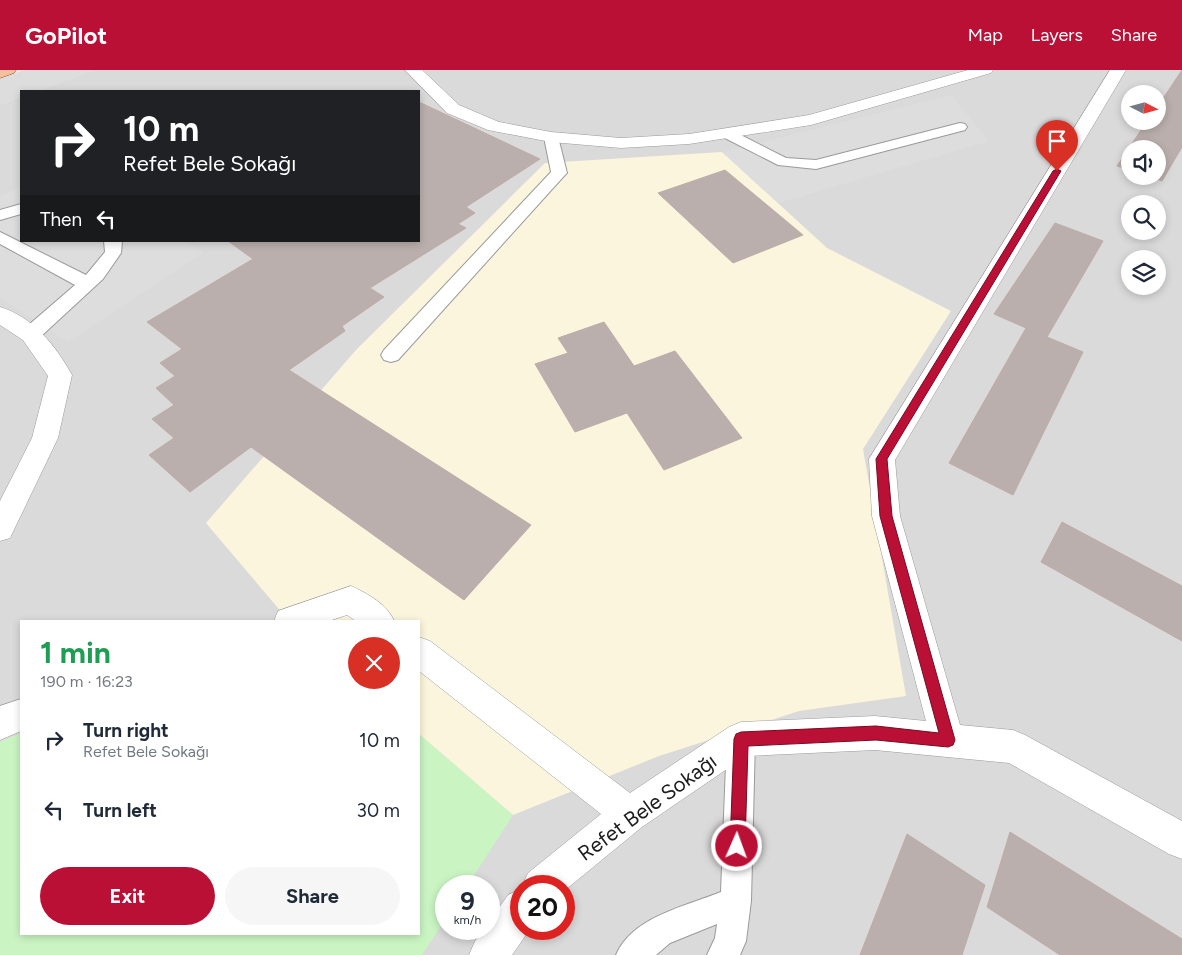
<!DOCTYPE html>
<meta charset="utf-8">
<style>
:root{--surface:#fff;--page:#f6f6f7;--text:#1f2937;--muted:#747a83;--accent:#ba1035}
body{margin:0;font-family:Figtree,sans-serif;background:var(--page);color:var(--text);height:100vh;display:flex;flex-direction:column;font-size:19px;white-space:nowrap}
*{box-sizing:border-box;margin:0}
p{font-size:16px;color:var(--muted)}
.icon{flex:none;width:28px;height:28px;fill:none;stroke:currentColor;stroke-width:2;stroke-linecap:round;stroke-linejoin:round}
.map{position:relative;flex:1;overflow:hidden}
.details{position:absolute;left:20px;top:550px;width:400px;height:315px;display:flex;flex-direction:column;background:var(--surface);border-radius:0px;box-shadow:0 2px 8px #0003}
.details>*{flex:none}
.guide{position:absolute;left:20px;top:20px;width:400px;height:152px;border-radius:0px;box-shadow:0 2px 8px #0003;background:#202124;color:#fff;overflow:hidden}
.needle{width:32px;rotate:96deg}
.buttons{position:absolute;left:1121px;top:15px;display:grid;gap:10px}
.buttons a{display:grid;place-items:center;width:45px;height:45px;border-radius:50%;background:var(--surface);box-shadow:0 2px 8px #0003;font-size:25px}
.speed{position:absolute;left:435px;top:805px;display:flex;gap:10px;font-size:25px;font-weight:700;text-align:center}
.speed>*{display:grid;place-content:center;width:65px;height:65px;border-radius:50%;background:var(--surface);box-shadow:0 2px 8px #0003;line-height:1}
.speed small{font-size:12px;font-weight:400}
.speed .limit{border:8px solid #d22;background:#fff;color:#111}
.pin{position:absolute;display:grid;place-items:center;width:42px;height:42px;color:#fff;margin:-51px -21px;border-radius:50% 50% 50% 0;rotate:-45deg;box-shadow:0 0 5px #0007}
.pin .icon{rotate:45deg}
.me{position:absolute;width:55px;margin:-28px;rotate:2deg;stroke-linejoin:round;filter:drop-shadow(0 0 4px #0008)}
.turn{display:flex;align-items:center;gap:18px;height:105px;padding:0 20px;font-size:22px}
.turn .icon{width:65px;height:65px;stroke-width:2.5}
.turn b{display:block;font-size:35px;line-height:42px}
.then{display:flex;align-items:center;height:48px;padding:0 20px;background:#0003;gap:10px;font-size:19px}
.round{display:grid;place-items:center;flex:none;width:52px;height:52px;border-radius:26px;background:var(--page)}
.summary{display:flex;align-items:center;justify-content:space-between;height:85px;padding:0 20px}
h1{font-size:30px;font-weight:700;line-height:38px;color:#1e9e55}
.primary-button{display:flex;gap:10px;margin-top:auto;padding:10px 20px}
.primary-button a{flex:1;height:58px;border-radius:30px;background:var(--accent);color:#fff;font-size:20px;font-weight:700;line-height:58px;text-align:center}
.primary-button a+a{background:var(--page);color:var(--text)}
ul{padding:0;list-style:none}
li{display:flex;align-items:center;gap:15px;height:70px;padding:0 20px}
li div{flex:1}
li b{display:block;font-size:19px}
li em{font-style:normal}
header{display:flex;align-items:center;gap:30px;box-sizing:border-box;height:70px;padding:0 25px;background:var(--accent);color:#fff}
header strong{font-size:24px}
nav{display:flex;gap:28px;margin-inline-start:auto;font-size:18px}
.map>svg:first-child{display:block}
.residential{fill:#dbdada;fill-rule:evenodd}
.education{fill:#fcf5dd}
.park{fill:#caf5c3}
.parking{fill:#ddd}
.building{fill:#baafad;stroke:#beaca7}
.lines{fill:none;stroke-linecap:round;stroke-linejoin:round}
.service-casing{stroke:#9a9a9a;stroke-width:2}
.minor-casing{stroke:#9a9a9a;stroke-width:1}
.primary-casing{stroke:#8a440c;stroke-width:1}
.service{fill:#fff;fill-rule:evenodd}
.minor{fill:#fff;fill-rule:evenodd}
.primary{fill:#f4bea1;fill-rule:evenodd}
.route{fill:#ba1035;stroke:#790a22}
.labels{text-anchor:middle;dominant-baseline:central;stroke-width:4.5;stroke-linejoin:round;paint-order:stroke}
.near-street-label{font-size:21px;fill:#1d1d1d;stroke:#fff}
</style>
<header>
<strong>GoPilot</strong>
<nav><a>Map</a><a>Layers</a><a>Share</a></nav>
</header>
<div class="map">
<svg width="1182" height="885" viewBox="0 0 1182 885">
<rect width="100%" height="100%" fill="#ede8e3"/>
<path class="residential" d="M93,0H1182V885H0V35L21,27V171H419V21H37ZM1130,24H1158V51H1130ZM1130,79H1158V106H1130ZM1130,134H1158V161H1130ZM1130,189H1158V216H1130ZM21,551H419V864H21ZM446,816H489V859H446ZM521,816H564V859H521Z"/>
<path class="education" d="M722,82L827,178L951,241L863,379L906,626L799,641L659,686L513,745L419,664V551H289L206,453L356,280L545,93Z"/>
<path class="park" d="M21,663V864H419V664L513,745L467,816H446V848L422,885H0V672Z"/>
<path class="parking" d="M24,0H93L37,21H21V27L0,35V9Z
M951,25L989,71L779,133L722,82Z
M21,116V171H183L204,182L68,272L0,228V127Z"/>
<path class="building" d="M1182,0V77L1162,111L1149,106H1158V79H1130V100L1117,96L1147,51H1158V36Z
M419,32L540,89L466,137L475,143L458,154L466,158L370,218L384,227L342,256L345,261L289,300L531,455L464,530L251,377L190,422L149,385L174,368L152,349L174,335L156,318L175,306L160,293L182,279L147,252L253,189L228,171H419Z
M725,100L803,165L733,193L658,123Z
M1055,153L1103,171L1047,267L1083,282L1013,425L949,393L1026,258L994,244Z
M604,252L634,296L675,281L742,368L664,400L627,343L575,362L535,294L568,283L558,268Z
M1062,452L1182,516V571L1041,492Z
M1010,762L1182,869V885H1060L987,837Z
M907,764L985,815L962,885H860Z"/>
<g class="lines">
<g class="service-casing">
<path id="service" d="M960,53L965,54L967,57L965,60L816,99L778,95L721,66L719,63L721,60H731L786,88L816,90Z
M551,63L556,64L558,67L567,103L564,106L398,290L391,292L384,290L381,285L384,280L551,102L544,67L546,64Z
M21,134V144L0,150V140Z
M0,162L86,205L105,182L104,171H122L121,183L103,209L38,269L31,271L24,269L22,264L24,259L75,215L0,174Z
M741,655L751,659L755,669L751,831L746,871L740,885H707L715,868L717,854L670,873L656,885H616C632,847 686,836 721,822L727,669L731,659Z"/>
</g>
<g class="minor-casing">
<path id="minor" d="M405,0H422L459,35L499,52L551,62L621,68L689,64L809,45L968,0H993L991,3L811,55L689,74L621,78L551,72L488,60L447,43Z
M1110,0H1126L895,390L900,446L960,655L1013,660L1025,665L1182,751V789L1169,784L1009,693L875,680L746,686L642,757L564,821V816H522L528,803L601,744L419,601V567L430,571L630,723L729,657L741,652L875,646L926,651L872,446L869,389Z
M0,237C33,247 56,276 72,305L58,368L10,468L0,471V431L32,368L48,306L23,270L0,255Z
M351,516C367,523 388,535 394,551H356L347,545L329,551H274L278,541Z
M21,629V661L0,670V636Z
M521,819V859H530L512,885H469L475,871L484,859H489V852L508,825Z"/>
</g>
<g class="primary-casing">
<path id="primary" d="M0,0H16L14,3L0,8Z"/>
</g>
<use href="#service" class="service"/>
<use href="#minor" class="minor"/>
<use href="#primary" class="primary"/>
</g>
<path class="route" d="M1057,99L1061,101L887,389L892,446L955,670L953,675L948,677L876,670L748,676L745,776L743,781L737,784L732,781L730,776L734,669L736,664L741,662L876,656L939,663L880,446L876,389L1053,101Z"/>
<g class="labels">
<g class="near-street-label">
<text transform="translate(647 737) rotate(-36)">Refet Bele Sokağı</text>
</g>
</g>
</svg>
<div class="buttons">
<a><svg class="needle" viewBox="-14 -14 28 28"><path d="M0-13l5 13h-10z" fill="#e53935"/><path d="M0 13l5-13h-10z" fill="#747a83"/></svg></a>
<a><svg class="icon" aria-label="sound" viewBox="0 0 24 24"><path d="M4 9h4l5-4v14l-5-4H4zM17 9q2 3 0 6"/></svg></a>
<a><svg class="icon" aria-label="search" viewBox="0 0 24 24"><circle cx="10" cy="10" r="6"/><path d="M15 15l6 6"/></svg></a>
<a><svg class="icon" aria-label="layers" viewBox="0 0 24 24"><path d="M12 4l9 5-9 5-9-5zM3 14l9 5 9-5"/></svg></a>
</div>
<div class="speed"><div>9<small>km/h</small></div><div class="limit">20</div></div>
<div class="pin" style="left:1057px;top:101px;background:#d93025"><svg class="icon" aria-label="arrive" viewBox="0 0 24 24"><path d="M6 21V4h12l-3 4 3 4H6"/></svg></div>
<svg class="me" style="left:737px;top:776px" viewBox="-20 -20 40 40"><circle r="17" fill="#ba1035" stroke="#fff" stroke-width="3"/><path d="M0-11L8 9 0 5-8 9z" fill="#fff"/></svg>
<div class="guide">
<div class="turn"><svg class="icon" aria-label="right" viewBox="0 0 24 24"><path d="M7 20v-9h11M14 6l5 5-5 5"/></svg><div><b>10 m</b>Refet Bele Sokağı</div></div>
<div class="then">Then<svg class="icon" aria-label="left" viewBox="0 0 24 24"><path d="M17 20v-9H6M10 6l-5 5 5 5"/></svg></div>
</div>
<section class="details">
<div class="summary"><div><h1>1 min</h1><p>190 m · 16:23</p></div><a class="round" style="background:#d93025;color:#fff"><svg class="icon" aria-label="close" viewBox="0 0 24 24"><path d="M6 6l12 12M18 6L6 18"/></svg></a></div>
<ul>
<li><svg class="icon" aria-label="right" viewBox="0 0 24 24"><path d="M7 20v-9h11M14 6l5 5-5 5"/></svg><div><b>Turn right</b><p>Refet Bele Sokağı</p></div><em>10 m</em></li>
<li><svg class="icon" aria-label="left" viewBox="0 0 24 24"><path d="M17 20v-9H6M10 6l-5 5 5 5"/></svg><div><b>Turn left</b></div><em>30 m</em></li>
</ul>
<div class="primary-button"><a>Exit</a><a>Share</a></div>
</section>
</div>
